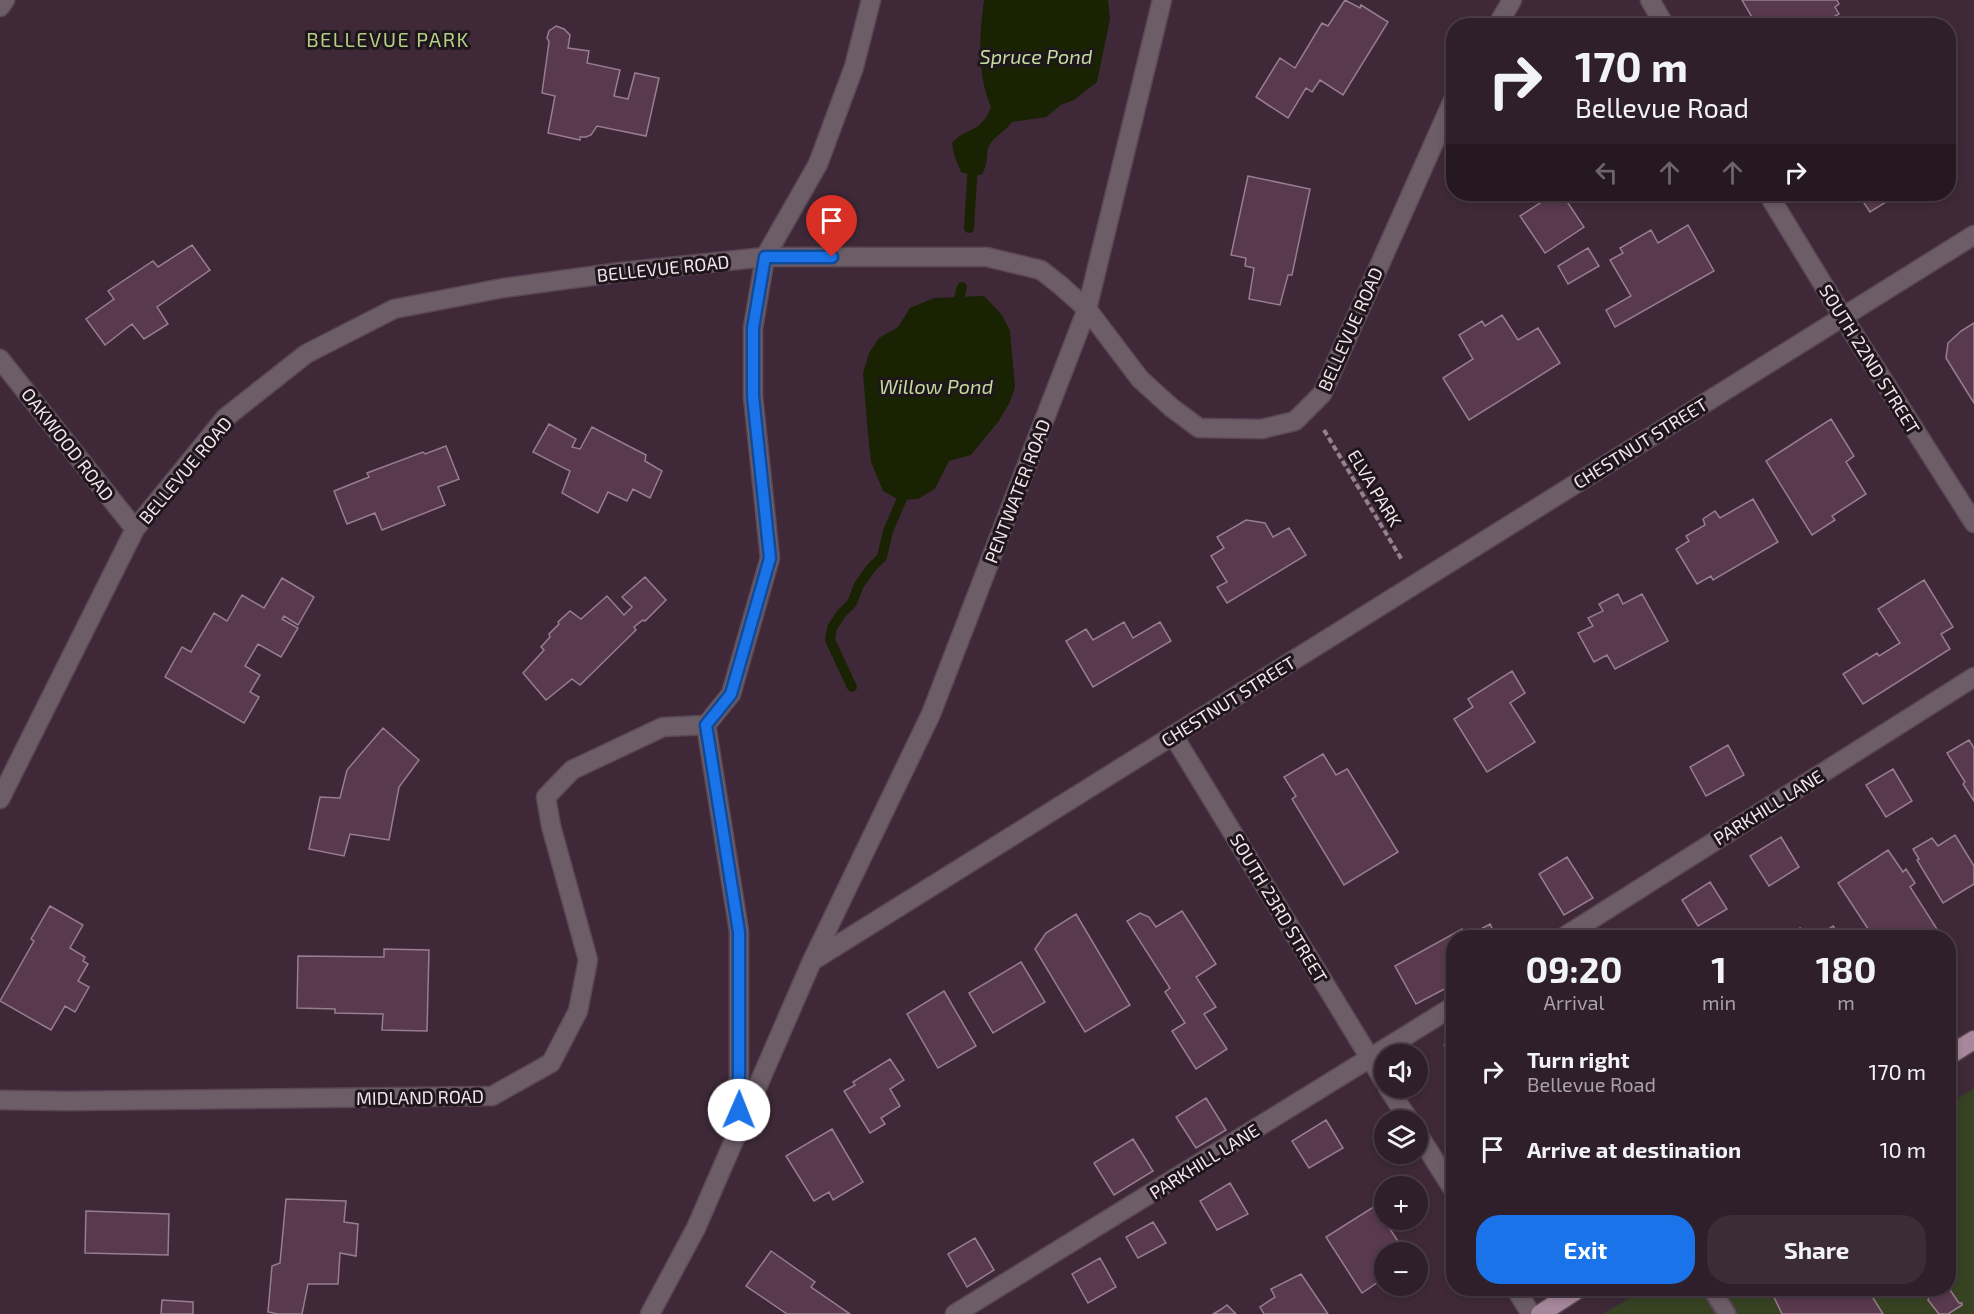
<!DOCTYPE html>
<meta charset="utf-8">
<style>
:root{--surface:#2f1f2a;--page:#3b2c36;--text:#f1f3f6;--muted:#a7a2a8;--line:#4a3d47;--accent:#1a73e8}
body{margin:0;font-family:"Exo 2",sans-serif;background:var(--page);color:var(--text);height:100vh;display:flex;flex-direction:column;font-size:22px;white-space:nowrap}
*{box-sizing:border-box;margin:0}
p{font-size:20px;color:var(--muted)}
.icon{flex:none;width:33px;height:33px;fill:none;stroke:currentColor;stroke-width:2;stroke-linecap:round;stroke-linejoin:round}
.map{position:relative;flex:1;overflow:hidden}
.details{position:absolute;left:1446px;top:930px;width:510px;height:366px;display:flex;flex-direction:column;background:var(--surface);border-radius:24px;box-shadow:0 3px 9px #0003,0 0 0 2px var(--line)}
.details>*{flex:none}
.hud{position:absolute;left:1446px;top:18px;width:510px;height:183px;border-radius:24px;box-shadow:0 3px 9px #0003,0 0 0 2px var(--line);background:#2f1f2a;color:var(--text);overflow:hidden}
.fabs{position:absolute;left:1374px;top:1044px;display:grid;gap:12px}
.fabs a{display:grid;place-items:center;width:54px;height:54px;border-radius:50%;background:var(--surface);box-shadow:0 3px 9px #0003,0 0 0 2px var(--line);font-size:30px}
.pin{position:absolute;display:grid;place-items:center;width:51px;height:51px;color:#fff;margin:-62px -26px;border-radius:50% 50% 50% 0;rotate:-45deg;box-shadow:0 0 6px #0007}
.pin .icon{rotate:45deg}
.me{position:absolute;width:66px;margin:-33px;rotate:1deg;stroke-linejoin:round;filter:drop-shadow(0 0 4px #0008)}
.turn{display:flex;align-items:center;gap:21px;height:126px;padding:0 30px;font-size:27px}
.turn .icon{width:78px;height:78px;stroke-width:2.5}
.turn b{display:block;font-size:42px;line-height:51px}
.lanes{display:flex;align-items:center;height:57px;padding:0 30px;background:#0003;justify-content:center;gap:30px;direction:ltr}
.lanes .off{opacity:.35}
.eta{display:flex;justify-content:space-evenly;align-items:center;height:102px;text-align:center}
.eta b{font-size:36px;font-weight:700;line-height:42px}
.button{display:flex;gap:12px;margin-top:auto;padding:12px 30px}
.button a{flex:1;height:69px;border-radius:24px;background:var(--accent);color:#fff;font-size:24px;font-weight:700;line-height:69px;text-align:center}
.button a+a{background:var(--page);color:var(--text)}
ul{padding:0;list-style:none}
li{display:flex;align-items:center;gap:18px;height:78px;padding:0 30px}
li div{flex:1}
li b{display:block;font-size:22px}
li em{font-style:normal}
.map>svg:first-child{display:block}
.green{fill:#374223}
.water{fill:#192303}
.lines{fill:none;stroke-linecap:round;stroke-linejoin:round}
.stream{stroke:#192303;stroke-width:10}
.building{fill:#59394e;stroke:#977d8e;stroke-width:1.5}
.lane-casing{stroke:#5c4755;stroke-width:20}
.street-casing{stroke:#5c4755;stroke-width:21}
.primary-casing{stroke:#5c4755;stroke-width:21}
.path{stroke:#94828e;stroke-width:4;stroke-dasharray:6 3;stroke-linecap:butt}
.lane{stroke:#6c5d67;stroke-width:16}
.street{stroke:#6c5d67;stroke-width:18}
.primary{stroke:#a6879b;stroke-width:18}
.route-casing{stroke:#114b97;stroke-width:15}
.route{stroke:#1a73e8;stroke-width:10}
.labels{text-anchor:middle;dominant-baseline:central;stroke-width:6;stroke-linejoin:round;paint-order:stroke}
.street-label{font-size:18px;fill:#f3e4ed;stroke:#1f161c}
.neighbourhood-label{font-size:20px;letter-spacing:1.5px;fill:#b3ce86;stroke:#1f161c}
.water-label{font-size:20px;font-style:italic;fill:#c4db9e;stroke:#1f161c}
</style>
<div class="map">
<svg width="1974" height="1314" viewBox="0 0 1974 1314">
<rect width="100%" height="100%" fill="#3f2938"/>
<path class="green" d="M1974,1088V1314H1603L1645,1289L1948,1288L1949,1104Z"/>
<path class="water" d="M984,0H1108L1110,19L1097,82L1074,100L1061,105L1046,117L1012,122C1005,132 994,136 989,146C985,156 989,163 982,174L974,176L961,172L954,155L952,143C968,125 979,136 991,107C977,75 979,35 984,0Z
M984,296L1002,315L1010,331L1015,387L1010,402L998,422L971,455L949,461L935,489L918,499L899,500L883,491L871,462L868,434L863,373L869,353L879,338L898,327L910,308L934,298Z"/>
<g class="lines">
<path class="stream" d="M969,228L973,163
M956,310L962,287
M852,687L830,640L832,628L841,614L852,603L859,585L871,568L882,557L888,531L907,487"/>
</g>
<path class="building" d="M1345,0L1360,8L1361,5L1388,22L1343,95L1320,80L1312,92L1306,88L1288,118L1256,97L1280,58L1295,68L1322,23L1328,26Z
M1742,0H1837L1839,4L1835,7L1839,14L1821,24L1816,18L1807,23L1801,19L1791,26H1757Z
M556,26L564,29L570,35L568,48L589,51L587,63L620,70L614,96L628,99L635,73L659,78L646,136L597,126L591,135L586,137H580V140L548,133L555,96L542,93L549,42L547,38L549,31Z
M1248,176L1310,189L1292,275H1288L1280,305L1249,299L1254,268L1245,266L1246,258L1231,255Z
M1554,194H1562L1584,227L1545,253L1520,216Z
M1858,194H1899L1870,212Z
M1688,225L1714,271L1615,327L1606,310L1631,296L1610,260L1623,253L1620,248L1651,230L1658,243Z
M192,245L210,270L157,307L168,324L144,339L132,324L105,345L86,319L114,299L108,291L153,261L158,267Z
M1588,248L1599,266L1568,284L1558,266Z
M1502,315L1518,340L1538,328L1560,363L1469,420L1443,378L1473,359L1459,335L1482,321L1485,326Z
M1974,323V403L1946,358L1948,343L1961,331Z
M1831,419L1854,456L1846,462L1866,494L1832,516L1835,520L1812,535L1766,461Z
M549,424L576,439L572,447L580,449L592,427L646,455L645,461L662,471L650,498L633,489L627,501L608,492L598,513L562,493L570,471L533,452Z
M446,446L459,479L438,487L445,505L382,530L375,513L347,524L334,491L369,477L367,473L423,452L425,454Z
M1753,499L1778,542L1713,580L1711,576L1697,584L1676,549L1689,541L1686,536L1705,525L1703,519L1715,511L1720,518Z
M1246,520L1265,523L1273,537L1289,528L1306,555L1227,603L1217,587L1227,582L1211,556L1224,548L1217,537Z
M645,577L666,600L645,621L643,620L634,627L636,630L580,685L572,679L546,700L523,673L544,650L541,647L550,637L549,634L559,624L558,622L570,611L581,619L607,596L624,615L632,607L622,597Z
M282,578L314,597L298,625L284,616L282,619L298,628L281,657L258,644L245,666L260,675L250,692L259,697L244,723L165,677L182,647L191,652L214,613L227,621L242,595L264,608Z
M1924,580L1953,627L1941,634L1950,649L1863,704L1843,674L1877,653L1879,656L1900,643L1878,609Z
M1618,594L1623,604L1642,594L1668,641L1615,669L1607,655L1594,662L1578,633L1593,626L1588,618L1603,611L1599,604Z
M1124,622L1133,638L1160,622L1171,641L1093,687L1066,641L1086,629L1093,640Z
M1512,671L1525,693L1510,703L1535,742L1487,772L1454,719L1473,707L1468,699Z
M383,728L419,760L399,787L389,840L350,834L344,856L309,849L320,797L340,798L347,770Z
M1969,740L1974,748V801L1963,784L1965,782L1947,753Z
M1728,745L1744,775L1706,796L1690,767Z
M1323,754L1336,775L1347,769L1348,770L1398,852L1344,885L1292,799L1296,796L1284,777Z
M1893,769L1912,801L1886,817L1866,785Z
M1955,835L1974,866V884L1943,903L1917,860L1919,859L1913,849L1932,838L1938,846Z
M1781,837L1799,867L1769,886L1750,856Z
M1888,850L1903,872L1906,869L1915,883L1910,887L1937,929L1924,938H1874L1838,883Z
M1567,857L1593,898L1564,915L1539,874Z
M1710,882L1727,909L1698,926L1682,900Z
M50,906L83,925L70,948L85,957L83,961L88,964L78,981L89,987L75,1012L65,1006L51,1030L0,1001L34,941L31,939Z
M1182,911L1216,964L1196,977L1216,1007L1204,1014L1227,1049L1196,1069L1172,1031L1185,1023L1165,992L1170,988L1127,921L1140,913L1149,917L1156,927Z
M1076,914L1130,1005L1085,1032L1035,949L1046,933Z
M1490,924L1497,938H1454V984L1416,1004L1395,966L1462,929L1466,937Z
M1833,926L1840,938H1815Z
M1800,928L1806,938H1785Z
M384,949L429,950L427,1031L382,1030L383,1014L335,1013V1009L297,1008L298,956L384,957Z
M1021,962L1045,1002L993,1033L969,993Z
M944,991L976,1046L938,1068L907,1014Z
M1454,1039V1061L1444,1045Z
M890,1059L904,1080L890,1089L900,1106L881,1118L885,1124L870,1133L844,1091L855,1085L853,1082Z
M1206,1098L1226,1130L1196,1148L1176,1117Z
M1326,1120L1343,1148L1309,1168L1292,1141Z
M832,1129L863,1182L833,1200L829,1192L814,1201L786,1156Z
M1133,1139L1153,1171L1114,1195L1094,1163Z
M1230,1183L1248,1214L1217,1230L1200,1201Z
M286,1199L346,1201L344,1222L358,1224L356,1256L340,1253L338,1284H308L302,1314H278L268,1312L272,1266L280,1263Z
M1375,1206L1405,1252H1384V1278L1362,1293L1326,1237Z
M86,1211L169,1214L168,1255L85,1253Z
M1153,1222L1166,1243L1138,1258L1126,1237Z
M975,1238L994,1270L967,1287L948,1254Z
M771,1251L815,1282L811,1287L850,1314H787L746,1286Z
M1100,1258L1116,1287L1088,1303L1072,1274Z
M1301,1274L1328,1314H1264L1260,1307L1275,1297L1271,1289Z
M1948,1286L1951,1288L1950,1290L1959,1303H1962V1305L1948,1314H1939L1928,1300L1929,1296L1932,1297L1945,1288H1948Z
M1774,1288H1867L1883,1314H1782L1774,1297Z
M162,1300L193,1302V1314H161Z
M1227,1305L1236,1314H1213L1220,1310Z"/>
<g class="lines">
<g class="lane-casing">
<path id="lane" d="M1711,1288L1727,1314"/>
</g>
<g class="street-casing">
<path id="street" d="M1650,0L1665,26
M0,7L5,0
M1497,26L1512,0
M1768,194L1843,317L1974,523
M0,359L135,529
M1173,735L1384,1081
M0,799L135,529L225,418L306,354L394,309L503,288L621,272L765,257H987L1041,270L1060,285L1087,309L1140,379L1172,408L1199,428L1262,429L1295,421L1322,394L1454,98
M1562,938L1974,677
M812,961L1974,235
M1388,1088L1409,1120
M0,1100L67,1101L492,1096L551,1063L578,1011L588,960L551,826L546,797L572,770L663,727L706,725
M739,1121V931L706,725L731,694L770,558L753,396V328L765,257L818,164L854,67L871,0
M1418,1134L1454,1191
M1515,1288L1531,1314
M650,1314L696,1228L812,961L931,714L1087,309L1162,0
M955,1314L1454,1006"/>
</g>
<g class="primary-casing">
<path id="primary" d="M1948,1056L1974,1040
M1540,1314L1580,1288"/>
</g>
<path class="path" d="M1324,430L1402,560"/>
<use href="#lane" class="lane"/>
<use href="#street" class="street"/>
<use href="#primary" class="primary"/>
</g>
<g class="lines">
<g class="route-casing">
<path id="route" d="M739,1110V932L706,725L731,694L770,558L753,396V328L765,257H832"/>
</g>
<use href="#route" class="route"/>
</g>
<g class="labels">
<g class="street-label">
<text transform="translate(663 268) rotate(-6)">BELLEVUE ROAD</text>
<text transform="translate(1350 329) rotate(-66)">BELLEVUE ROAD</text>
<text transform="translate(1870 359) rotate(58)">SOUTH 22ND STREET</text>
<text transform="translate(1640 443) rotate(-32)">CHESTNUT STREET</text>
<text transform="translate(68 444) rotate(52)">OAKWOOD ROAD</text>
<text transform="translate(185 470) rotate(-50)">BELLEVUE ROAD</text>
<text transform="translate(1375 488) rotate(59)">ELVA PARK</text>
<text transform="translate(1017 491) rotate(-69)">PENTWATER ROAD</text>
<text transform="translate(1228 701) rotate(-32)">CHESTNUT STREET</text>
<text transform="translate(1768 807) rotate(-32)">PARKHILL LANE</text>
<text transform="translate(1279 908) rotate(59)">SOUTH 23RD STREET</text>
<text transform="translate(420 1097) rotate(-1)">MIDLAND ROAD</text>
<text transform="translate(1204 1161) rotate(-32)">PARKHILL LANE</text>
</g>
<g class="neighbourhood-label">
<text x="388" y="39">BELLEVUE PARK</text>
</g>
<g class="water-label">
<text x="1036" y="56">Spruce Pond</text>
<text x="936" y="386">Willow Pond</text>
</g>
</g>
</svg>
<div class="fabs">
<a><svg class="icon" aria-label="sound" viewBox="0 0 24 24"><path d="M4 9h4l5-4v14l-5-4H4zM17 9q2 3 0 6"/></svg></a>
<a><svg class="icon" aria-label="layers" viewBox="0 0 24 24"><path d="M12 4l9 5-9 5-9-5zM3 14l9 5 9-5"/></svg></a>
<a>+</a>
<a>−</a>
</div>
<div class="pin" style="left:832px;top:257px;background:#d93025"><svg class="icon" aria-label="arrive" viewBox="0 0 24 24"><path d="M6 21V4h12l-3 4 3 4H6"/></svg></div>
<svg class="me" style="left:739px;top:1110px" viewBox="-20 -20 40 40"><circle r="19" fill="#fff"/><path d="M0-13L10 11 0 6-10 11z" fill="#1a73e8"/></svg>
<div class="hud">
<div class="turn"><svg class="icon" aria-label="right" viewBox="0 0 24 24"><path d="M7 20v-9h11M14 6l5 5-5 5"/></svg><div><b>170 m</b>Bellevue Road</div></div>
<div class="lanes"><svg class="icon off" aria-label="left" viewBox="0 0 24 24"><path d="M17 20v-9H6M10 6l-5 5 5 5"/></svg><svg class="icon off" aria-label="ahead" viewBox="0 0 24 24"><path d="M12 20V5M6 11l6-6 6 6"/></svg><svg class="icon off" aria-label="ahead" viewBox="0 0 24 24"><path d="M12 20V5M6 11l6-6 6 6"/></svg><svg class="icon" aria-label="right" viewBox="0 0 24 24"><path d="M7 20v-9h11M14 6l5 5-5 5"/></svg></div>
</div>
<section class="details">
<div class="eta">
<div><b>09:20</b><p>Arrival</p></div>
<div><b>1</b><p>min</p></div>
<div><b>180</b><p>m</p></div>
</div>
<ul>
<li><svg class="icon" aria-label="right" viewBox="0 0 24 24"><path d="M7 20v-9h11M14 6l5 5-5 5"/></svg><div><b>Turn right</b><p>Bellevue Road</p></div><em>170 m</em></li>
<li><svg class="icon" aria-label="arrive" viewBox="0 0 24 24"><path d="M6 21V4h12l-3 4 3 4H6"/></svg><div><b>Arrive at destination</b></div><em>10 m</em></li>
</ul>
<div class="button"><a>Exit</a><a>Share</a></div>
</section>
</div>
